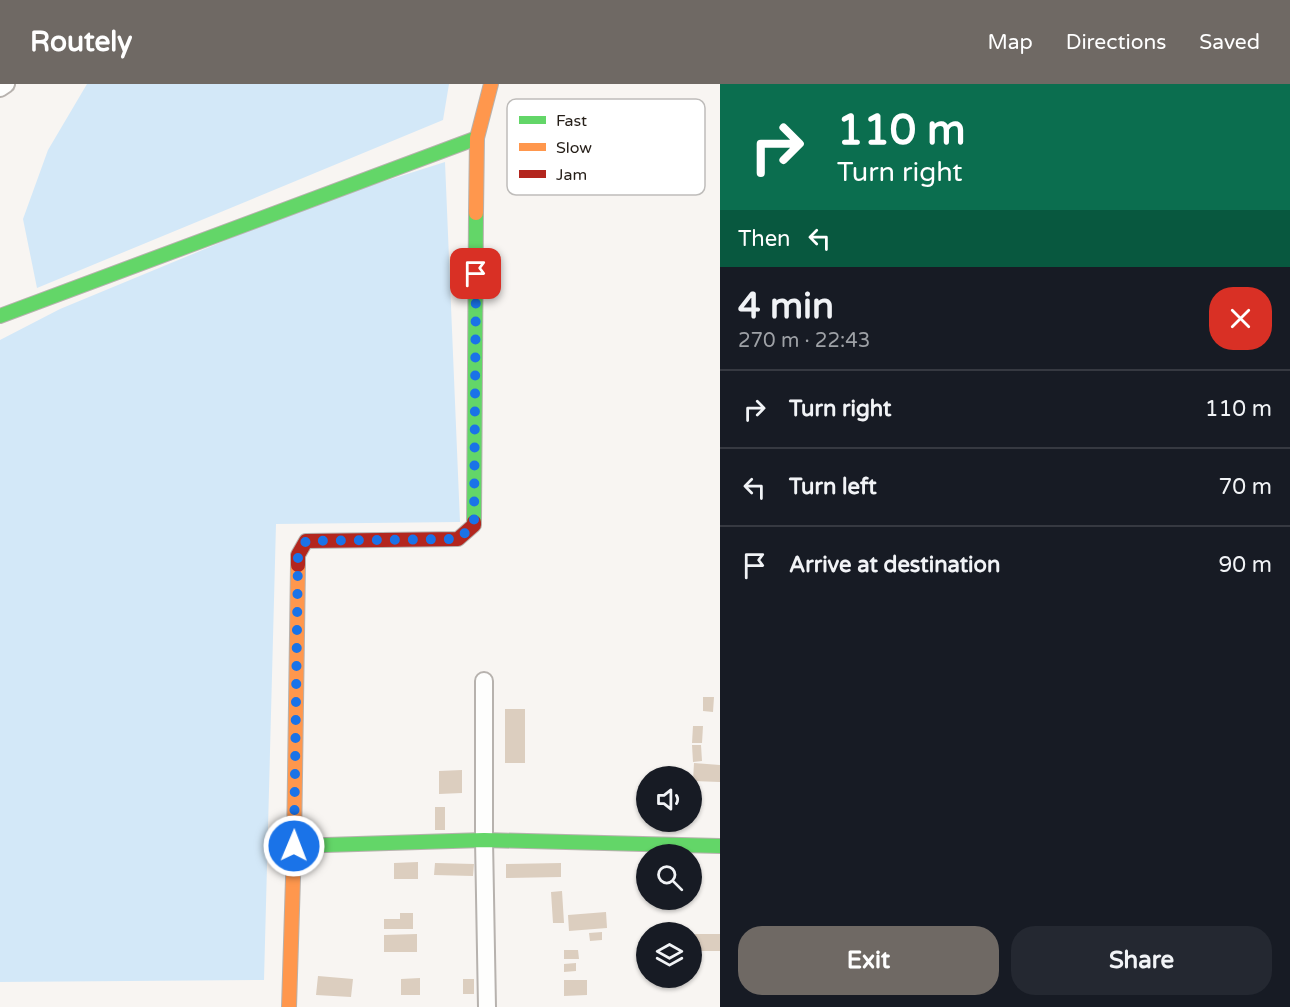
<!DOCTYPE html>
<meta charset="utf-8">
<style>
:root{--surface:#171b24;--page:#242831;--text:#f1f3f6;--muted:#9ea1a6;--line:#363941;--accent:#6f6964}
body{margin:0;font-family:"Varela Round",sans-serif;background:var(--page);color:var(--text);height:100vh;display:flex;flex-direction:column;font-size:22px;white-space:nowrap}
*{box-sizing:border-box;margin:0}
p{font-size:20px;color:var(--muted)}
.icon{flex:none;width:33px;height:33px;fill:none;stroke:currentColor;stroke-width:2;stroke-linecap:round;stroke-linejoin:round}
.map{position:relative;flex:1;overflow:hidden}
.drawer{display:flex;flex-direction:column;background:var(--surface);width:570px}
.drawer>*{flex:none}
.top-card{background:#0b6e4f;color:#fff;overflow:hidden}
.tools{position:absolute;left:636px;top:682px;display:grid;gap:12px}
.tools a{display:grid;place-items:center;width:66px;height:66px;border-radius:50%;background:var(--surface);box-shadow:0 2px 4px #0004;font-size:30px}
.pin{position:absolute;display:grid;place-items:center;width:51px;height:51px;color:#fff;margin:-26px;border-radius:12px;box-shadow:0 3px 9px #0006}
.me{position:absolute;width:66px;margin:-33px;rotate:1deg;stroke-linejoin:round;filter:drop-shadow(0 0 4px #0008)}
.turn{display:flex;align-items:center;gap:21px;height:126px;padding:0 18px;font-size:27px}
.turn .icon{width:78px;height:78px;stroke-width:2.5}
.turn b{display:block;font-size:42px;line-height:51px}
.then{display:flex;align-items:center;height:57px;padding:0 18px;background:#0003;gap:12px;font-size:22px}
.round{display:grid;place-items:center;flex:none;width:63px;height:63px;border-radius:24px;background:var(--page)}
.overview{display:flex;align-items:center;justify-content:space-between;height:102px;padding:0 18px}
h1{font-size:36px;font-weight:700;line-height:45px}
.primary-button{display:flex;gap:12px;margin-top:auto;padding:12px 18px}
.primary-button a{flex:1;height:69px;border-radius:24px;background:var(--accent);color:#fff;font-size:24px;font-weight:700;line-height:69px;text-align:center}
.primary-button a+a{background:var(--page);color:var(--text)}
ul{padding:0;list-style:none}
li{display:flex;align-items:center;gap:18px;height:78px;padding:0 18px;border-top:2px solid var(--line)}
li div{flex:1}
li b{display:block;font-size:22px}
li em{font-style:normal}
header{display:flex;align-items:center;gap:36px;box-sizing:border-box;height:84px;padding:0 30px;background:var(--accent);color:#fff}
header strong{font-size:28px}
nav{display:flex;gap:33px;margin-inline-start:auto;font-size:21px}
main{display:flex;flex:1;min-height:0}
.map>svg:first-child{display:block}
.water{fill:#d3e8f8}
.building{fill:#dccebf}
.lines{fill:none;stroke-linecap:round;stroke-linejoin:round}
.street-casing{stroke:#b7b2ae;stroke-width:20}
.fast-casing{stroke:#b7b2ae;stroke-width:16}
.slow-casing{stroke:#b7b2ae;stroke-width:16}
.jam-casing{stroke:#b7b2ae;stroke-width:16}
.street{stroke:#fefefd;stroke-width:16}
.fast{stroke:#63d668;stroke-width:14}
.slow{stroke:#ff974d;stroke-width:14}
.jam{stroke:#b3261e;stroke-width:14}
.route{stroke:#1a73e8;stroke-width:10;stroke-dasharray:0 18}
.key{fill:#fff;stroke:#bebcba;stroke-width:1.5}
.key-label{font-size:16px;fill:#251e18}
</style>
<header>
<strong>Routely</strong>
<nav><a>Map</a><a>Directions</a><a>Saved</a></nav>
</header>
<main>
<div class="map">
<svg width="720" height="923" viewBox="0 0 720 923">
<rect width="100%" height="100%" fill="#f8f5f2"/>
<path class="water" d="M87,0H449L443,36L37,204L23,135L48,66Z
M445,78L460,438L276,440L264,896L0,898V256L60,225L316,119Z"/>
<path class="building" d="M703,613H714L713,628L703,627Z
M505,625H525V679H505Z
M693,642H703L702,659H692Z
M692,661H701L702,677L693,678Z
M694,679L720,681V698L693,697Z
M462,686V709L439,710V687Z
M435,723H445V746H435Z
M418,778V795H394V779Z
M435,779L474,780L473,792L434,791Z
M561,779V793L506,794V780Z
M562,807L564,839H553L551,808Z
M606,828L607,844L569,847L568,831Z
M400,829H413V845H384V835H400Z
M602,848V856L590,857L589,849Z
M417,850V868H384V851Z
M692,850H720V867H700V872H692Z
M564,866H578L579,875H564Z
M576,879V887L564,888V880Z
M318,892L353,895L351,913L316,911Z
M420,894V911H401V895Z
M463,895H474V910H463Z
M564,896H587V911L564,912Z"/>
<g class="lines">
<g class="street-casing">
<path id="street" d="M0,4L6,0
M484,597V756L487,923"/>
</g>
<g class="fast-casing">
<path id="fast" d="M0,232L477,54
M474,438L476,129
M294,762L484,756L720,762"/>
</g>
<g class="slow-casing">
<path id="slow" d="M476,129L477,54L491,0
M289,923L294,762L298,481"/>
</g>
<g class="jam-casing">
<path id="jam" d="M298,481V471L306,457L458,455L474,441V438"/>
</g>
<use href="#street" class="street"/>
<use href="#fast" class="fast"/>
<use href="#slow" class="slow"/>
<use href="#jam" class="jam"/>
</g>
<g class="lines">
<path class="route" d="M294,762L298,471L306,457L458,455L474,441L476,190"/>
</g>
<rect x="507" y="15" width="198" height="96" rx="9" class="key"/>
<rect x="519" y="32" width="27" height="8" fill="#63d668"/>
<rect x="519" y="59" width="27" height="8" fill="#ff974d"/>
<rect x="519" y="86" width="27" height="8" fill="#b3261e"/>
<g class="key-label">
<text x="556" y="42">Fast</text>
<text x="556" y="69">Slow</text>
<text x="556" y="96">Jam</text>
</g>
</svg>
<div class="tools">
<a><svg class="icon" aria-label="sound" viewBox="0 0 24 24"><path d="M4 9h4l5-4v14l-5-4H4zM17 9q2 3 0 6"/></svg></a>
<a><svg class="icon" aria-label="search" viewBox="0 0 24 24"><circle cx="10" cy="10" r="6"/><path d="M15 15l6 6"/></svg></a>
<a><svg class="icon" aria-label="layers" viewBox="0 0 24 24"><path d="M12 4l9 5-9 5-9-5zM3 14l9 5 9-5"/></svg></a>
</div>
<div class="pin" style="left:476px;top:190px;background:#d93025"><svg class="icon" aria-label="arrive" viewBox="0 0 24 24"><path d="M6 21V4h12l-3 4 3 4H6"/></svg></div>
<svg class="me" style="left:294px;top:762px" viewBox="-20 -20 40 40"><circle r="17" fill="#1a73e8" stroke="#fff" stroke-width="3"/><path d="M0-11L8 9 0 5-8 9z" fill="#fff"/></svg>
</div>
<section class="drawer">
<div class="top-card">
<div class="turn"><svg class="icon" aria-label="right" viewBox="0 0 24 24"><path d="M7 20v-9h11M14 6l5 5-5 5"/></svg><div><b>110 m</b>Turn right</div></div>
<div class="then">Then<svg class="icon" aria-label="left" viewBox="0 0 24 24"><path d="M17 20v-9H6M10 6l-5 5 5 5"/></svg></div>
</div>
<div class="overview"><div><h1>4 min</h1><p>270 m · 22:43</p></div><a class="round" style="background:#d93025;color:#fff"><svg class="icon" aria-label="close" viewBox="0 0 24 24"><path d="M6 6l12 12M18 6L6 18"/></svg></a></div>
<ul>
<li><svg class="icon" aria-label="right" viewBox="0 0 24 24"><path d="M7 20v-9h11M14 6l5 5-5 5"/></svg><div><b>Turn right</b></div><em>110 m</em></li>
<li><svg class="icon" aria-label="left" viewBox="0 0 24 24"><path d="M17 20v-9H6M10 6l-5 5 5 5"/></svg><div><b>Turn left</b></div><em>70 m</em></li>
<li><svg class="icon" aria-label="arrive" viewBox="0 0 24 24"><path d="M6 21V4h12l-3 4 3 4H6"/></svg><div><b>Arrive at destination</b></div><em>90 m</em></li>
</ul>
<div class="primary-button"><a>Exit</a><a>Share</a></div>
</section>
</main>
